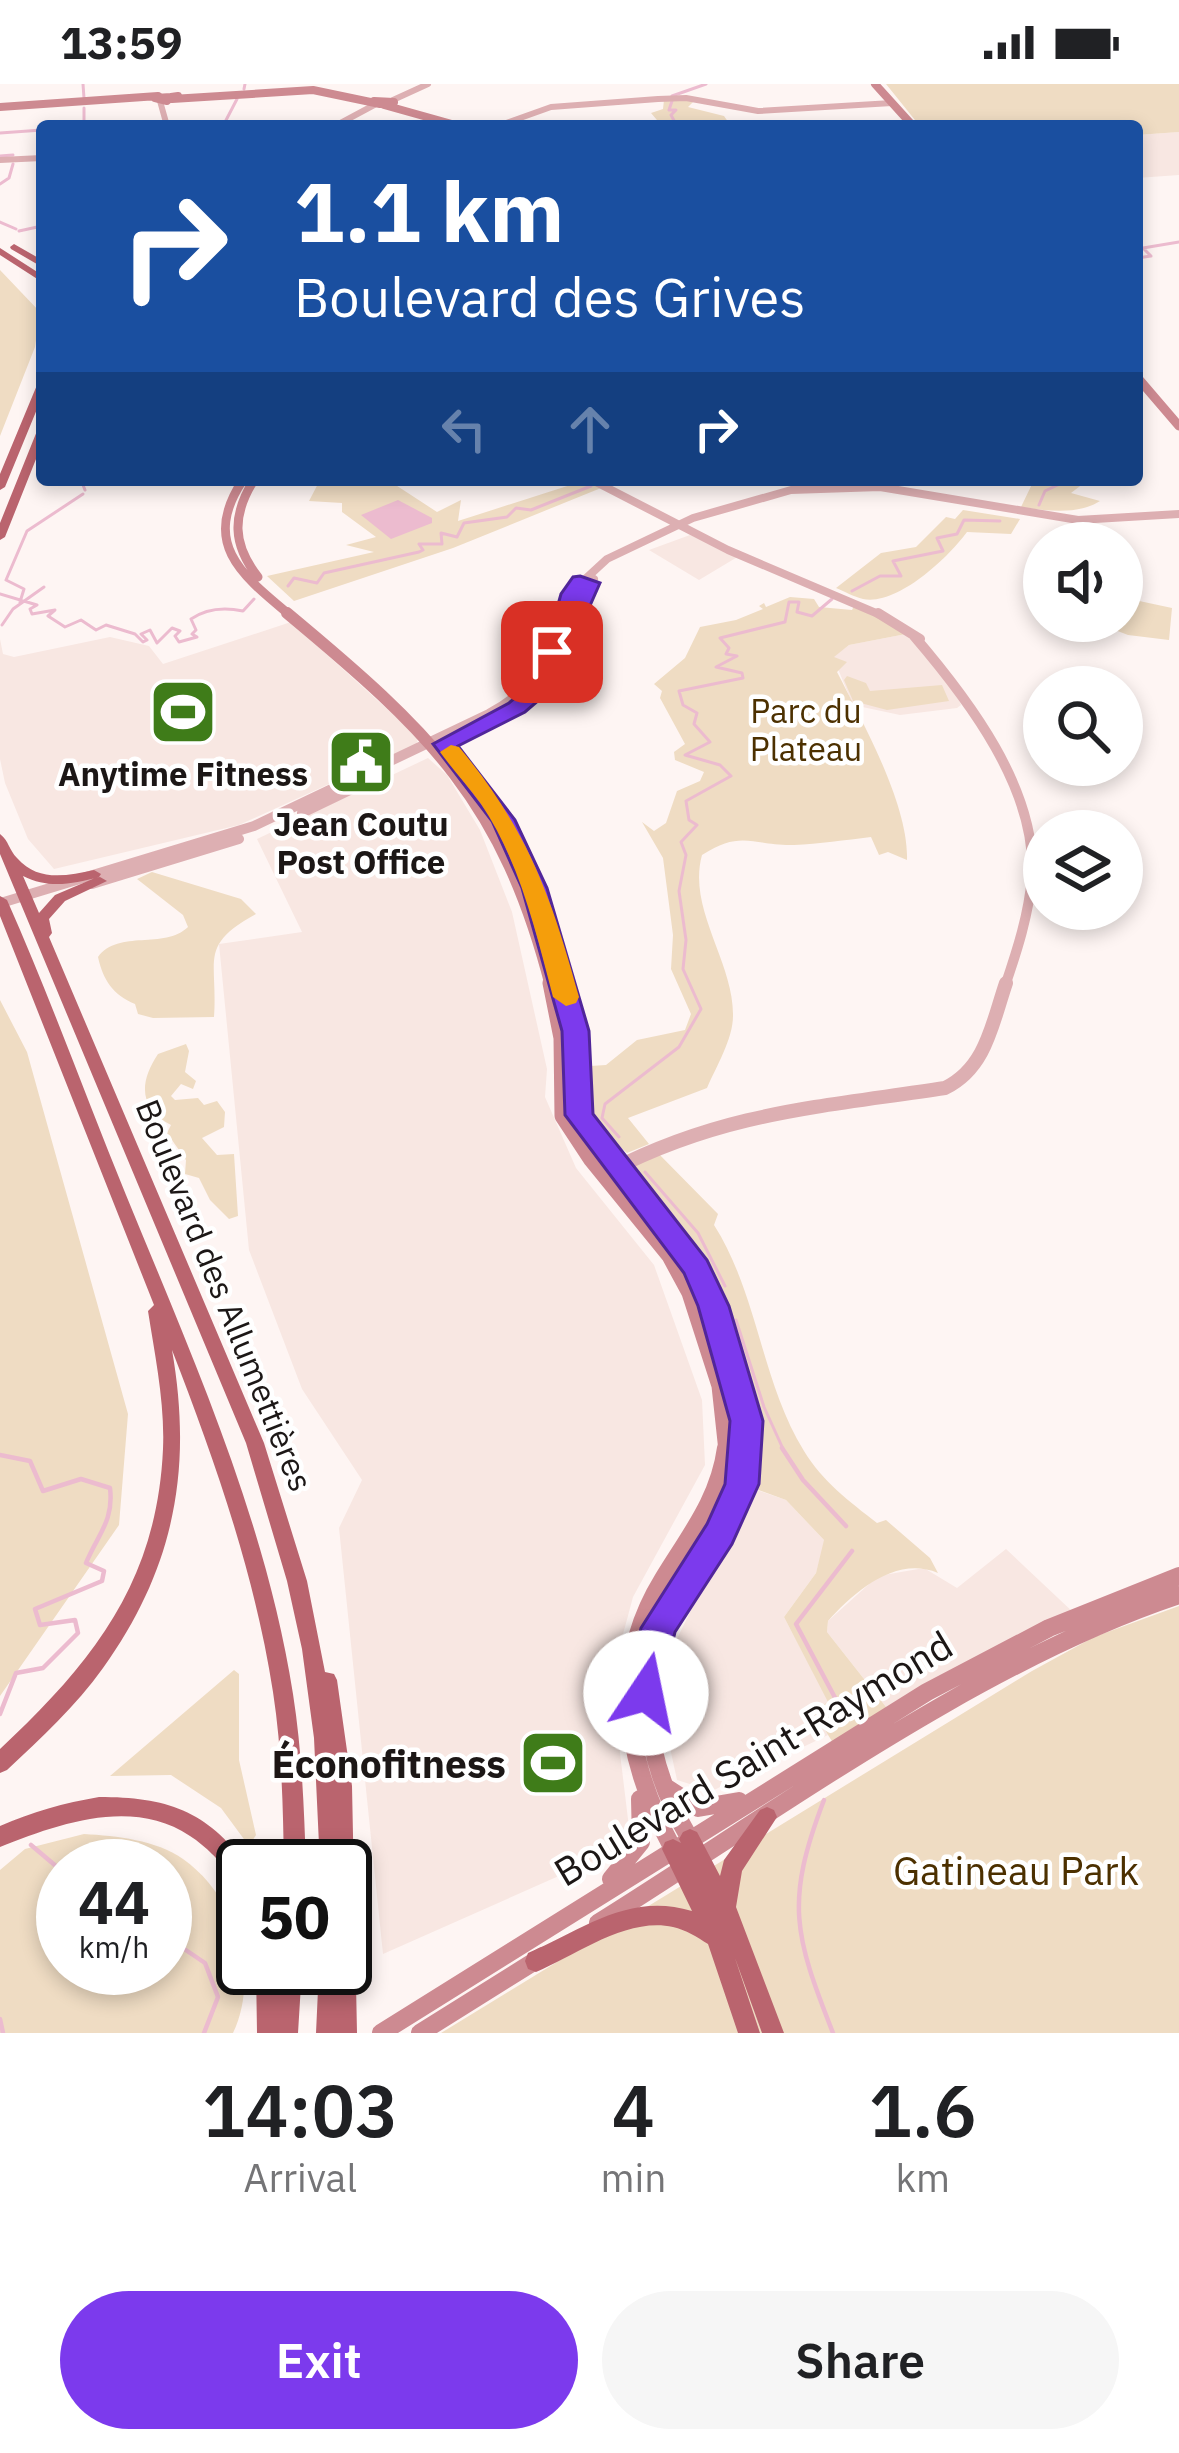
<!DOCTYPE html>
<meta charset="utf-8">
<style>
:root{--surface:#fff;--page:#f6f6f6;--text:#202124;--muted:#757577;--accent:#7c3aed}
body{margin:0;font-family:"IBM Plex Sans",sans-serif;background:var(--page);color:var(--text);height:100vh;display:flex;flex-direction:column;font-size:45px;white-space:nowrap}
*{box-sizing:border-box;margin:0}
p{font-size:39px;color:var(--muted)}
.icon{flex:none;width:66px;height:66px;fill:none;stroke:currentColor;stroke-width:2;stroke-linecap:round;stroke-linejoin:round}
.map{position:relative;height:1949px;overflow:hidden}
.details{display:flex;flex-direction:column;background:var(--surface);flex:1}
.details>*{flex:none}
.top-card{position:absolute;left:36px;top:36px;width:1107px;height:366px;border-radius:12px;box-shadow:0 6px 18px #0003;background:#1a4fa0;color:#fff;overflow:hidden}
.controls{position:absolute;left:1023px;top:438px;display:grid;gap:24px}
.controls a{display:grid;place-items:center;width:120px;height:120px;border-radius:50%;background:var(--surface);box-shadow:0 6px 18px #0003;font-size:60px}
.speed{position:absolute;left:36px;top:1755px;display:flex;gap:24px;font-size:60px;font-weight:700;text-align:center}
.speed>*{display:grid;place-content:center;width:156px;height:156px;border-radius:50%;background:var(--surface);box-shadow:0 6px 18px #0003;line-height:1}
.speed small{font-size:30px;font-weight:400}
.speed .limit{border:6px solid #111;border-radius:18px;background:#fff;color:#111}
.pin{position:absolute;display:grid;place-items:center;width:102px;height:102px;color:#fff;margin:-51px;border-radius:24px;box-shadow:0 6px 18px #0006}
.me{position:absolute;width:132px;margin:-66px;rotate:11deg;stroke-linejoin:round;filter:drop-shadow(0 0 9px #0008)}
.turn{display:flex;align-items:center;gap:42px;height:252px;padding:0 60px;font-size:54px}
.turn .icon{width:156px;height:156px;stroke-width:2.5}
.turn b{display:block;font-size:84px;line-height:102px}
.lanes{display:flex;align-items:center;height:114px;padding:0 60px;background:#0003;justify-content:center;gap:60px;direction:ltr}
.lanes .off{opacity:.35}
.eta{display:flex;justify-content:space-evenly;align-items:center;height:204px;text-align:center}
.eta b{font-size:72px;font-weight:600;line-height:84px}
.button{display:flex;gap:24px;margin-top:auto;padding:24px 60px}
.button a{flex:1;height:138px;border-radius:72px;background:var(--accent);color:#fff;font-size:48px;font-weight:600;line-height:138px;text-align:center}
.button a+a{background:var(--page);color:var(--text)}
.status{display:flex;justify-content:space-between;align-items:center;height:84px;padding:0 60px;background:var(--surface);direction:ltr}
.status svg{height:33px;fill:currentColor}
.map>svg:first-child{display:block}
.built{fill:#f8e7e2}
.green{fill:#efdcc3;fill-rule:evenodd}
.water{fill:#ecbbcf}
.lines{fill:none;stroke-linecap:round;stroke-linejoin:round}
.stream-far1{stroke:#ecbbcf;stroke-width:3}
.stream{stroke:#ecbbcf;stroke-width:4.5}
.tertiary-far3{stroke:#ddafb2;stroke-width:6}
.tertiary-far2{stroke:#ddafb2;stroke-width:8}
.tertiary-far1{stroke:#ddafb2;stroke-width:10}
.tertiary{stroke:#ddafb2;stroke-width:14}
.secondary-far4{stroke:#cd8a91;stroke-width:8}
.secondary-far3{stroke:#cd8a91;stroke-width:9}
.secondary-far2{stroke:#cd8a91;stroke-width:12}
.secondary-far1{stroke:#cd8a91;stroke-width:15}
.secondary{stroke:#cd8a91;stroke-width:18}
.trunk{fill:#ba646e;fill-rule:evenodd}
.route{fill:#7c3aed;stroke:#51269a;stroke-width:3}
.slow{fill:#f59e0b}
.labels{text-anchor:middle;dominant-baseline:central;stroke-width:9;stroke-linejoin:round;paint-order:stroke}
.park-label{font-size:33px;fill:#4c3000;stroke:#fff}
.poi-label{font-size:33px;font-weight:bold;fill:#1c1716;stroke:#fff}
.street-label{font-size:33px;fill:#1c1716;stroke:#fff}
.near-street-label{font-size:39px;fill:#1c1716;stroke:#fff}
.near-poi-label{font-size:39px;font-weight:bold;fill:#1c1716;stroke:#fff;text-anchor:end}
.near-park-label{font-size:39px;fill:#4c3000;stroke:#fff}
</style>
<div class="status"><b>13:59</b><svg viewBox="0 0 49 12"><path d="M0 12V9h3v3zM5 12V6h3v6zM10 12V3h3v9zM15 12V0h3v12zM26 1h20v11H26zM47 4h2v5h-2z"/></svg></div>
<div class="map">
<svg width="1179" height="1949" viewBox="0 0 1179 1949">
<rect width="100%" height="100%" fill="#fef5f3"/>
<path class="built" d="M1179,48V91L1137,94V51Z
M690,451L739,472L699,496L649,466Z
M291,538L418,653L417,660L239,741L54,785L28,755L5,699L0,675V555L3,570L14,573L110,553L149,562L163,580Z
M906,550L950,595L961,621L957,624L900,631L853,621L833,573L849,561Z
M428,674L447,691L480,746L512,828L547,985L545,1013L576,1084L654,1181L702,1316L705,1381L633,1513L611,1595L631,1760L383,1870L339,1444L362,1396L302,1305L249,1166L219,860L302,848L257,755Z
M751,1404L786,1416L825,1457L816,1489L784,1533L829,1618L813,1627L828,1651L712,1707L677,1696L661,1622L672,1565Z
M1006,1465L1075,1530L890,1628L827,1548L828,1537L878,1492L924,1484L957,1504Z"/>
<path class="green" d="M886,0H1179V48L1137,51V42H981L976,37L919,41Z
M664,16L694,17L688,23L724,32L731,42H662L651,29L663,25Z
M0,186L40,228L35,263L0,352Z
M320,396H388L437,428L461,416L458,437L586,396L601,404L453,464L294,517L267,492L374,468L346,461L376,453L342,428V419L309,417Z
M1034,396H1088L1071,409L1100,417C1078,431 1047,427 1021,423Z
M963,426L1020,435L1011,450L967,448C948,474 897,522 863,515C854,513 844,507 836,504L881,469L916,463L946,433L955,435Z
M790,513L814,515L819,523L852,526L855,520L906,550L849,561L834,573L847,578L837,588C862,637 909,721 907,776L888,768L879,771L871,753C845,756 819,760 794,761C753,762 742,745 702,771C687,825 734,878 733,932C733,955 716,983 707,1004L628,1034L649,1060L627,1069L594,1040L590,982L606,981L637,956L685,946L691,930L671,885L673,851L663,774L642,738L654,747L666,739L677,707L700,697L704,688L675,676L674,668L685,660L660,614L662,607L654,600L685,574L700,543L736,536L763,525L759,522L764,519L766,523Z
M1130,515L1172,524L1169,556L1128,551L1102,541L1122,537V521Z
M847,592L866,599L870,607L942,601L949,617L887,626L853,617L844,596Z
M152,788L241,815L256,830C198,862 218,875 214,933L153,934L138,930L135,920C113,911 103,896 98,873C119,845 164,866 188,843L183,831L137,795Z
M0,916L27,968L128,1330L119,1441L0,1612Z
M186,960L189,967L185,988L196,997L193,1005L181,1000L171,1012L175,1016L198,1014L204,1021L217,1017L225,1028L224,1043L202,1054L217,1071L234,1070L238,1132L229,1135L210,1116L199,1094L185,1090L186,1076L167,1049L171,1041C140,1025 138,1000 158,970Z
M653,1064L718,1130L714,1141C758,1210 761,1297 804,1367C822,1397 850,1418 877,1439L886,1436L930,1474L938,1489C896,1471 854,1508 828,1537L827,1548L890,1628L835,1662L813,1627L828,1618L784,1533L816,1489L824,1456L786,1416L742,1400L746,1337L708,1208L617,1083Z
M1179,1522V1949H441L1032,1587L1094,1553Z
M234,1586L239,1590V1676L256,1751L249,1762L221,1724L171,1691L110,1692Z
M84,1750C117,1752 156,1756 183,1775C237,1813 260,1893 233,1949H0V1786L25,1765ZM63,1782H165V1884H63Z"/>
<path class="water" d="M398,416L432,434V439L391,455L361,431Z"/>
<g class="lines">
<path class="stream-far1" d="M83,0L84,14
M244,5L245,0
M672,12L706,0
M672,17L669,26H676L671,31L677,42
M84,24V42
M223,42L237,15
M0,49L42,46
M0,72L13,71
M0,100L9,94L13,80
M0,138L16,145
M19,147L42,142
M1137,174L1151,172L1143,164L1179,158
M81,396L85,406
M1039,421L1045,407L1068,396
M288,502L294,494L317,499L324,489L419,468L423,466L419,460H442L441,449L457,453L464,439L507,433L516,424L531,426L591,402
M852,507L880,492H901L893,477L943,467L937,454L957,450L964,436L1000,437
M0,510L37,521L30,525L32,530L55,526L48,532L65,543L81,536L96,546L106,541L135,550L143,558L147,556L141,550L150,546L157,559L172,544L180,547L175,552L179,558L197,553L192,550L196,546L191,535C207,524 224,523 243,527L254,515
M20,518L24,505L6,496L27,447L83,410
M2,541L13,525L44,503
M619,1053L602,1034L605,1020L679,963L701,925L683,885L686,856L679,807L686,771L681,758L697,741L689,736L686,717L731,692L720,681L685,671L710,658L694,640L697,629L683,621L679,607L743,594L742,589L716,583L737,572L726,570L729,564L720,554L785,538L789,518H799L797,528L812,532L832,515
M645,1088L698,1149L725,1202
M736,1236L764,1323L784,1367"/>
<path class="stream" d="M782,1364L803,1396L846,1442
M0,1371L30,1377L43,1407L81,1395L110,1404C114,1437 98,1450 86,1479L104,1487L102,1497L35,1525L40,1541L75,1536L78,1549L43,1584L16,1589L0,1630
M841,1625L796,1540L852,1467
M824,1716C785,1818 794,1850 833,1949
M31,1761L63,1788
M165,1852L205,1879L218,1913L204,1949
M0,1935L3,1949"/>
<path class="tertiary-far3" d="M393,16L428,0
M160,17L167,42
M335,42L376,20
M498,42L551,23L658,15L686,14L758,27L892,19
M0,76L42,74"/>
<path class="tertiary-far2" d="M592,396L728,466L883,532
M566,532L582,498L607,475L693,434L791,406L880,403L1078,436L1179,430
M573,532L594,495"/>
<path class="tertiary-far1" d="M878,529L920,555
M914,552C968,615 1037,705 1032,792C1029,830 1017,867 1005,902
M527,616L551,587L574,529
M302,729L354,704
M92,800L239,755
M1,819L254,742L489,630C535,605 550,576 567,529"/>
<path class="tertiary" d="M610,1087C724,1028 821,1023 945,1004C986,984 992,940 1006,899"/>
<path class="secondary-far4" d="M875,0L913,42
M171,13L167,17L155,14Z
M171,13L178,12
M172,15L313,6L380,20L394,18L374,17
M384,21L459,42
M0,23L158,12"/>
<path class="secondary-far3" d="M1137,293L1179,342
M243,396C200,460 243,492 291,532
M254,396C232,431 232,460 258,493"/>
<path class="secondary-far2" d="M287,529C431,649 503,716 551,902
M448,665C505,736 543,814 566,902"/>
<path class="secondary-far1" d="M550,899L561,954L562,1032L591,1076L669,1172L689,1209L719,1302L726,1367
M565,899L576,950L579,1031L596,1060L670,1144L697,1186L739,1296L746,1367"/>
<path class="secondary" d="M667,1704L698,1724L739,1717
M690,1755C643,1675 629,1586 681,1504C709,1459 741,1419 746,1364
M673,1765C626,1678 608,1584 663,1495C689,1452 719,1416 726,1364
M611,1795L641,1758L640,1715
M598,1839C777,1727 980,1577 1179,1511
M381,1949L927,1608L1049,1544L1179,1492
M420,1949L543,1872"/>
<path class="trunk" d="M14,160L42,176V183L11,165L10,163Z
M0,164L42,191V198L0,171Z
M42,298V313L5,403L0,406V390L37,301Z
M42,344V360L5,453L0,456V439L37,347Z
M0,750C9,757 9,766 17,774C38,798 66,792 94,786L101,790L99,793C72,800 49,805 23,792L39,829L55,811L95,794L100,793L107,797L65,817L49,835L52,849L49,853L264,1359L307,1497L325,1588L334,1590L337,1596L352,1702L357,1949H316L319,1884H345V1782H320L314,1654L302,1565L287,1497L246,1359L0,770Z
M0,812L7,816C50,913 86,1013 126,1111C192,1272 266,1437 293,1610C302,1667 304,1724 306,1782H284C283,1724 282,1666 273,1608C255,1491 215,1377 172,1266C193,1386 174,1485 103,1584C76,1622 41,1654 7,1686L0,1689V1665C93,1578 157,1498 163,1365C165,1319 155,1272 148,1227L154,1221L0,832Z
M99,1713C166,1713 207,1726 247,1782H243V1804C228,1797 224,1781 212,1770C206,1764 198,1757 190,1752C132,1713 58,1740 0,1763V1742C32,1728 64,1719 99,1713Z
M767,1723L774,1726L777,1733L742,1787L736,1823L784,1949H762L735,1874L760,1949H738L708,1860C697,1853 686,1846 673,1843C626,1833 577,1871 536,1888L528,1885L525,1877L528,1869C584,1845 629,1808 692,1827L662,1765L665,1758L673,1755L681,1759L679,1755L683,1748L690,1745L697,1748L720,1792L724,1776L760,1726Z
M256,1884H278L279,1905L280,1884H302L298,1949H257Z"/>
</g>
<path class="route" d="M580,492L600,499L554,603L525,628L458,662L515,736L547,804L589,947L593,1030L707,1176L729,1222L763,1337L759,1400L732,1460L675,1548L658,1621L646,1625L633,1621L627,1609L641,1544L707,1440L725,1400L730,1337L698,1222L684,1189L565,1031L562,947L522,804L492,737L433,660L509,619L537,595L561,510L573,493Z"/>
<path class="slow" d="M451,661L459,663C528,746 551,811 579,913L576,919L566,922L553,913C536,848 519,776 481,720C468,702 453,686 440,668Z"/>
<defs>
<g id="stadium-square" transform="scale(3.45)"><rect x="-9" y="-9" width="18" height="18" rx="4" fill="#3f7c19" stroke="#fff"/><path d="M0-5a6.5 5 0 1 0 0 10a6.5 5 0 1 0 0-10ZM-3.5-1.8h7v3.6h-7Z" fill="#fff"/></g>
<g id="civic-square" transform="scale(3.45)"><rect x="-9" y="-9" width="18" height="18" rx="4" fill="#3f7c19" stroke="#fff"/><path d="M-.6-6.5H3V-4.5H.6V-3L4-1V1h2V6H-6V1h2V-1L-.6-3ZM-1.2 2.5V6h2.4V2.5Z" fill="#fff"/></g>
</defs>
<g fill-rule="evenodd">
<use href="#stadium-square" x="183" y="628"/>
<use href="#civic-square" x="361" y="678"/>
<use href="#stadium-square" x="553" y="1679"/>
</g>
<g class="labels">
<g class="park-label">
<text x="806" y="626">Parc du<tspan x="806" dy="38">Plateau</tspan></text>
</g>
<g class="poi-label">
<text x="183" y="689">Anytime Fitness</text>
<text x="361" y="739">Jean Coutu<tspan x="361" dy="38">Post Office</tspan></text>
</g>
<g class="street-label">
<text transform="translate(225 1211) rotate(68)">Boulevard des Allumettières</text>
</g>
<g class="near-street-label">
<text transform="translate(753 1674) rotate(-31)">Boulevard Saint-Raymond</text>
</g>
<g class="near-poi-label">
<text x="506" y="1679">Éconofitness</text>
</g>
<g class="near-park-label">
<text x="1016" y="1786">Gatineau Park</text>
</g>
</g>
</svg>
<div class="controls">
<a><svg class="icon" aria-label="sound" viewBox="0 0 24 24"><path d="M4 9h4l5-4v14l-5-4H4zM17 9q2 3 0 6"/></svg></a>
<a><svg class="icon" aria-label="search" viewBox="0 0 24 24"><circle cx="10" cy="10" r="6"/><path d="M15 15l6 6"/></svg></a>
<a><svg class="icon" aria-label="layers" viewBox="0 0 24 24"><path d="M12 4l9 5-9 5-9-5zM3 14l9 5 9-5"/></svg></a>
</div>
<div class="speed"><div>44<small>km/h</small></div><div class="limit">50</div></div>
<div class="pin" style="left:552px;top:568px;background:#d93025"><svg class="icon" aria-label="arrive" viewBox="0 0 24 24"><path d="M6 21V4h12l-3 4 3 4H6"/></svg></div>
<svg class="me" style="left:646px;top:1609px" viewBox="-20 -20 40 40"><circle r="19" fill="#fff"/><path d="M0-13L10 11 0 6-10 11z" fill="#7c3aed"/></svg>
<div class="top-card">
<div class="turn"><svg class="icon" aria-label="right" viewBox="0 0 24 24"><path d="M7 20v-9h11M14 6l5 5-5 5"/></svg><div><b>1.1 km</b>Boulevard des Grives</div></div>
<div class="lanes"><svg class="icon off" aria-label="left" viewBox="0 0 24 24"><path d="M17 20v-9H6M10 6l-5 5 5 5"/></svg><svg class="icon off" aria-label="ahead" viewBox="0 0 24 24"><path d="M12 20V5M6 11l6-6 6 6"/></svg><svg class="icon" aria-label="right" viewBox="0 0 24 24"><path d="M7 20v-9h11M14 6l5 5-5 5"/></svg></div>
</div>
</div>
<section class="details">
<div class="eta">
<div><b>14:03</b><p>Arrival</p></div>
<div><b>4</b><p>min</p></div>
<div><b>1.6</b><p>km</p></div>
</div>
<div class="button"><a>Exit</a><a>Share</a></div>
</section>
